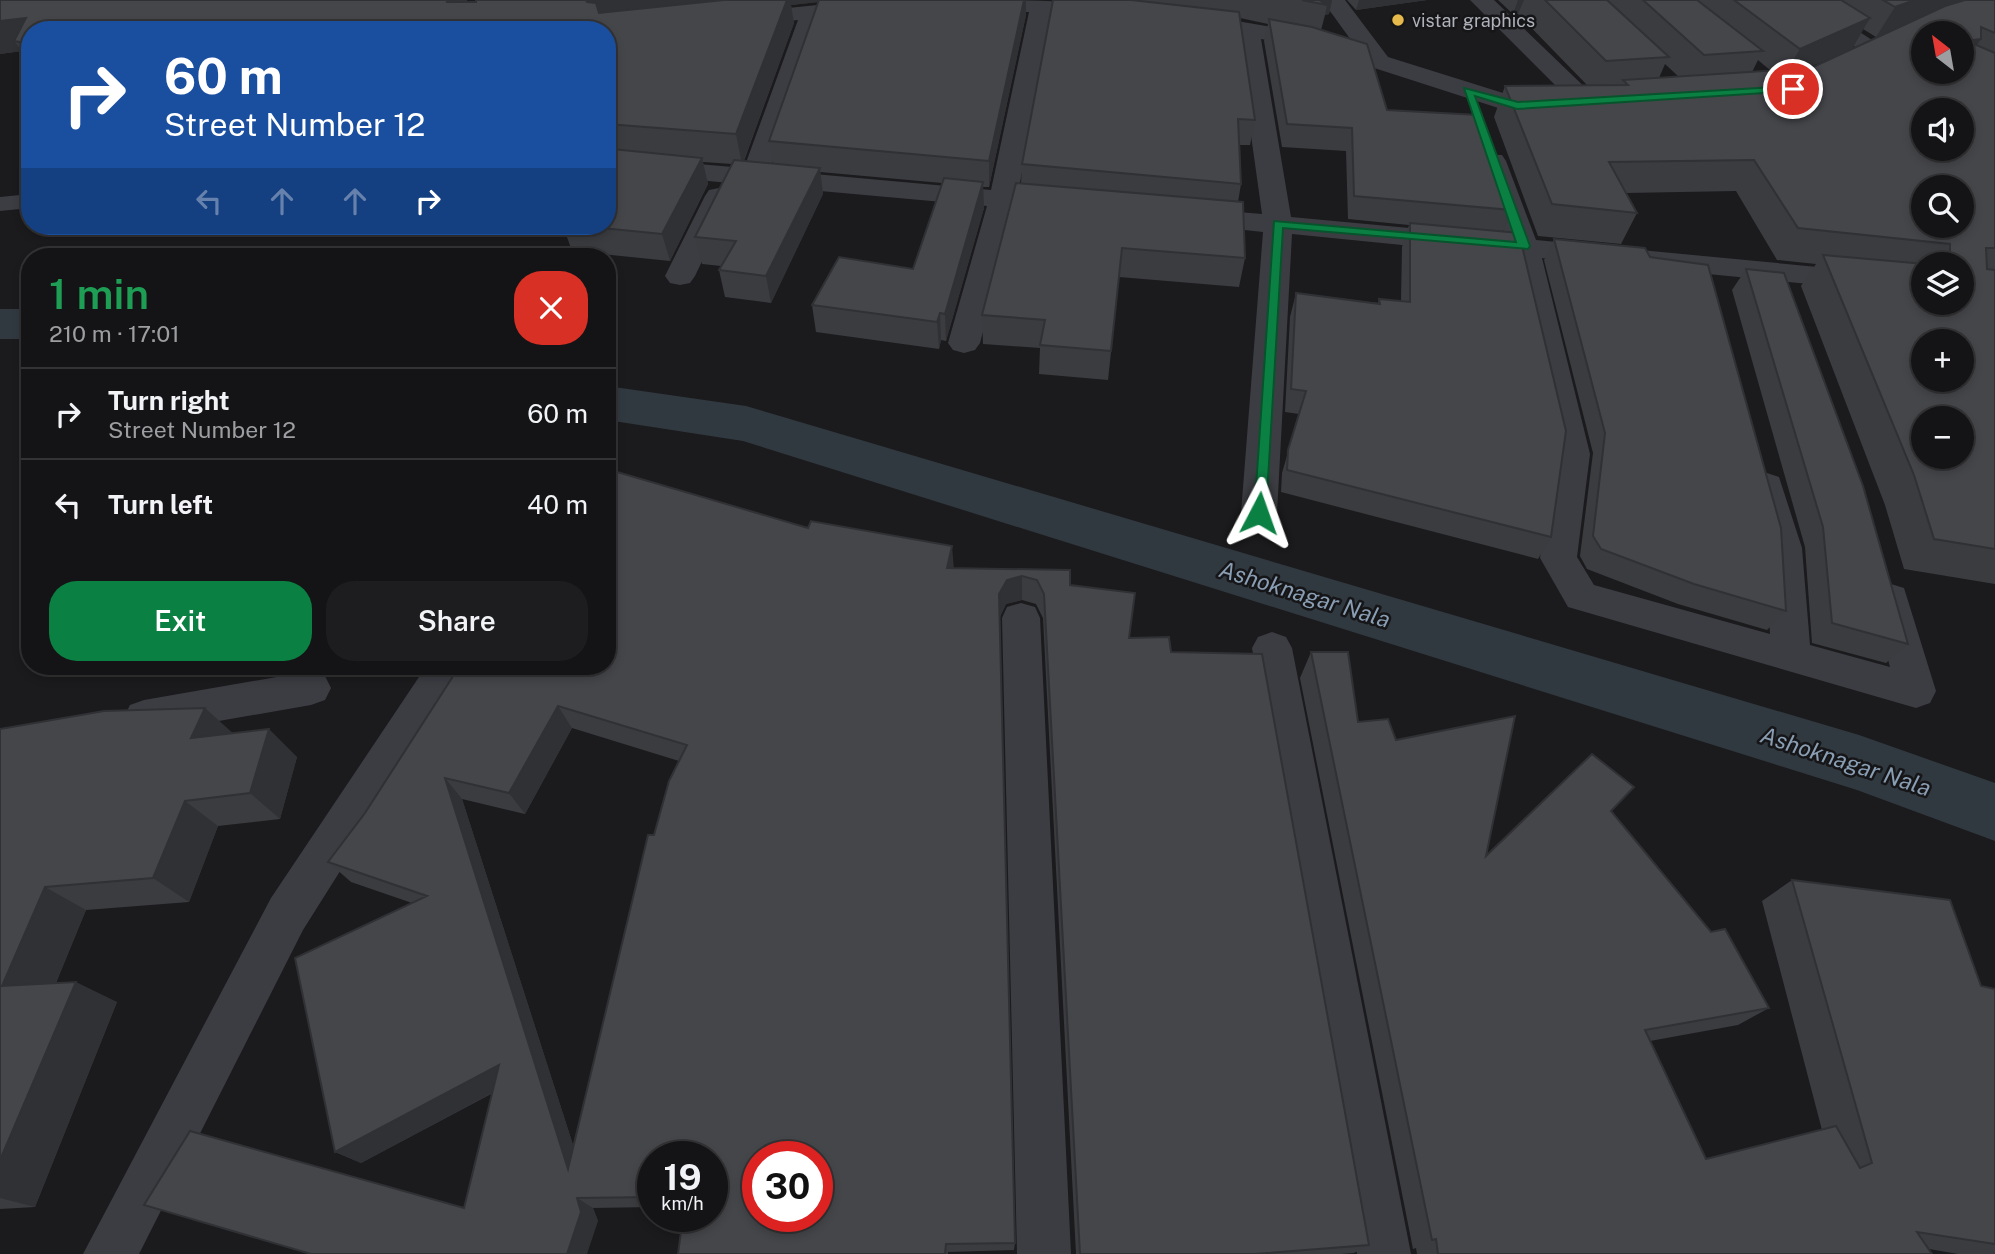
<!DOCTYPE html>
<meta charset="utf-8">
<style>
:root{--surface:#141416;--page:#1d1d1f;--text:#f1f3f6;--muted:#9d9ea1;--line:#333335;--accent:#0b8043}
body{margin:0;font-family:"Public Sans",sans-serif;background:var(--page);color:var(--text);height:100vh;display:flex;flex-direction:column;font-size:26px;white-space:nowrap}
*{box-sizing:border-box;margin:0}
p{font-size:23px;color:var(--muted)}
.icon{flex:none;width:38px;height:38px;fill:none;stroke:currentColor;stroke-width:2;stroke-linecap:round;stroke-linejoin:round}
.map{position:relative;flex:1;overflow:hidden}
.sheet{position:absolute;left:21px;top:248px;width:595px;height:427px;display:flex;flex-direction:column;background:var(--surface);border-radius:28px;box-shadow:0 4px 10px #0003,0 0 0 2px var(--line)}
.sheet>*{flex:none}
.top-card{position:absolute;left:21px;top:21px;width:595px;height:214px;border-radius:28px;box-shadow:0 4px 10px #0003,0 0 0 2px var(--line);background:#1a4fa0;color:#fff;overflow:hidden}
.needle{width:46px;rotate:329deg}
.controls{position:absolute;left:1911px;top:21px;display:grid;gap:14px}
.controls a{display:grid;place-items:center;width:63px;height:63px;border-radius:50%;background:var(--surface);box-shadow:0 4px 10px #0003,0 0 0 2px var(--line);font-size:35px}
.speed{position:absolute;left:637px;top:1141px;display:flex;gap:14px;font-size:35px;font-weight:700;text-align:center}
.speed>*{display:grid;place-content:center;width:91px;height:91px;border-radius:50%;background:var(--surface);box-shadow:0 4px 10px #0003,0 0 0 2px var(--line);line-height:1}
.speed small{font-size:18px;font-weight:400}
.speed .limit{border:10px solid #d22;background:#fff;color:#111}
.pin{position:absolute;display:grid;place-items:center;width:60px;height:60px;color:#fff;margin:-30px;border:4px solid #fff;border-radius:50%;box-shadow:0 2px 7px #0007}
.me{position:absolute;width:77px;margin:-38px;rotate:4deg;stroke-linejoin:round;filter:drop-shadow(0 0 5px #0008)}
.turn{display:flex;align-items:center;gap:24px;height:147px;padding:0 28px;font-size:32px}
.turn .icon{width:91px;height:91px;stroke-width:2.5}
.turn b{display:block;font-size:49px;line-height:60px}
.lanes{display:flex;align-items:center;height:66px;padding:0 28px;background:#0003;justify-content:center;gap:35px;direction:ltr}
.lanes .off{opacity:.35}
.round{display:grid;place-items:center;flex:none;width:74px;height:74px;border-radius:28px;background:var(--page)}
.headline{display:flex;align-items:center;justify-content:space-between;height:119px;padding:0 28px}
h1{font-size:42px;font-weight:600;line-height:52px;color:#1e9e55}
.action{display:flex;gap:14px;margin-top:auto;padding:14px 28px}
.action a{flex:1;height:80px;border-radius:28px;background:var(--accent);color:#fff;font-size:28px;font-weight:600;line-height:80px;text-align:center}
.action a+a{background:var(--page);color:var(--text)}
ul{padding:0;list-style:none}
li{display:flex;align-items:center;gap:21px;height:91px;padding:0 28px;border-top:2px solid var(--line)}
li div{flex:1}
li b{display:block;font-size:26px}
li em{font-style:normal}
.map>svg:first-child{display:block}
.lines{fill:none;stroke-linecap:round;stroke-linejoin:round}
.canal{fill:#313940;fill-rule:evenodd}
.service{fill:#3c3d42;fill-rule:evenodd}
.minor{fill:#3c3d42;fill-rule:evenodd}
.wall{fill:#3b3c40;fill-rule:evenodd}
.shaded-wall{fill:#303134}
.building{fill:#45464a;stroke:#303134;stroke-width:2;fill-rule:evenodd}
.route{fill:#0b8043;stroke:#07532c;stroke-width:2}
.poi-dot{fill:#e5b94b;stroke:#161618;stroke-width:2.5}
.labels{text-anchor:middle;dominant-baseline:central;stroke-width:5;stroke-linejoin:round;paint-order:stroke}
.far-poi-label{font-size:18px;fill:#afb2bb;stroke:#161618;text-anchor:start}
.water-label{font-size:23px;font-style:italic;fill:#899db3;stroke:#161618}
</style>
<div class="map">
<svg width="1995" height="1254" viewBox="0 0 1995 1254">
<rect width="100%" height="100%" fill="#1b1b1d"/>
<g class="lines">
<path class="canal" d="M0,309H30V339H0Z
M607,386L746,406L1859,735L1995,783V841L1857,790L743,441L607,420Z"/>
<path class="service" d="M30,194V208L0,211V197Z"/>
<path class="minor" d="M865,0L876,7L873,12L822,18L770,170L991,190L1029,12H974L963,5L967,0C1014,0 1065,0 1111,6L1115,11L1111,16L1103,18L1052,13L1018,193L1074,199L1078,205L1074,211L1064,213L1014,209L980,343L975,350L964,353L953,350L948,343L987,206L607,172V156L744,168L798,20L740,26L732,24L728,19L732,14Z
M1322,0H1345L1388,57L1519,98H1561L1565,103L1561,108L1517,114L1309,47L1261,39L1291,217L1506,237L1480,161L1484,155H1502L1506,161L1536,240L1923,277V295L1542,258L1590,454L1577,557L1594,585L1770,634L1766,548L1750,486L1755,477L1767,473L1779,477L1802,548L1810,645L1890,667L1872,599L1878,588L1891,584L1904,588L1936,691L1930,703L1916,708L1568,607L1540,558L1556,454L1512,256L1292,234L1277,513L1272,522L1259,526L1246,522L1241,513L1263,232L1190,224L1180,222L1176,216L1180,210L1190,208L1262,214L1237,35L1182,25L1178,20L1182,15L1190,13L1313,34L1356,47Z
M1470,0H1494L1595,97L1599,102L1595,107H1577Z
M1783,0H1810L1886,49L1882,54H1866Z
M719,188L729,190L733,196L695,276L690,283L680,285L670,283L665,276L705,196L709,190Z
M1021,603L1035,607L1040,618L1071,1254H1017L1002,618L1007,607Z
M1272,632L1286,637L1292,648L1411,1254H1357L1252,648L1258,637Z
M438,667L451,671L457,683L451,695L303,930L139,1254H83L271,898L423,671Z
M311,671L325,676L331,688L325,700L311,705L144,734L130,729L124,717L130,705L144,700Z"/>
</g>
<path class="wall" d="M0,0H467L466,2L1026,0V15L989,187H983L984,208L946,341L941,340L939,349L816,332L812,305L913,269L942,183L820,172L823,194L771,303L725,297L719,270L721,266L702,264L695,237L732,164L703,162L708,184L670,261L572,251L563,226H607L609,154H607V30H30V63L22,51L0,54ZM818,2L769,141L773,163L744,161L794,23L791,5Z
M1051,0H1332L1329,14L1325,15L1321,30L1387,110L1512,210L1503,232L1551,537L1538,559L1281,492L1282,473L1299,414L1285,412L1290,317L1296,293L1378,303L1379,299L1401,301L1402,247L1409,225L1348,219L1346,151L1282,147L1264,41L1268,24L1240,18L1255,120L1250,145H1240L1241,184L1238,202L1245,258L1239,287L1119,277L1108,380L1039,374L1040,348L983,344L982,315L1021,183L1022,164L1053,0Z
M1347,0H1427L1356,10Z
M1498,0H1995V584L1904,569L1885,505L1801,286L1816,264L1777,260L1736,191L1626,193L1637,213L1621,244L1538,236L1494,117L1505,86L1587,85L1518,14H1513ZM1863,29L1876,37L1885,34L1811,68H1806L1852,49ZM1758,60L1771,71L1752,72ZM1665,64L1679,77L1659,78ZM1923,264H1962L1923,303Z
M1554,239L1786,611L1767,630L1678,604L1587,569L1580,556L1593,453L1544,260Z
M1746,269L1908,644L1886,663L1812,643L1805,547L1732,290Z
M808,528L954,568L1070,570V585L1129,638L1171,652L1369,1245L1354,1253L1341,1254H1076L1043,618L1036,604L1022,600L1006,604L1000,617L1015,1243L1014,1250L948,1252V1254H678L682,1219L678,1216H712L653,1157V1207L593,1208L598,1221L464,1208L493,1093L361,1163L335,1152L412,903L351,882L328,862L365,813ZM572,728L679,761L654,835L573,1145L462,799L525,814Z
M1311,652L1358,722L1396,740L1486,856L1611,811L1769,1008L1738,1025L1650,1041L1706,1159L1822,1130L1762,901L1792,880L1981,986L1995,989V1254H1958L1929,1249L1932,1254H1417L1416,1248L1413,1249L1300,678Z
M0,729L232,733L297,757L280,819L218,826L189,902L86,910L56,983L117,1002L35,1207L0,1209Z"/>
<path class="shaded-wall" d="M448,0H467L459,30L447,2Z
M586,0H837L791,5L794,23L742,165L736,134L595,29Z
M1024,0H1026V15L989,187V161Z
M1302,0H1332L1329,14L1325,15L1327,5Z
M1359,0H1427L1356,10Z
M1518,0H1524L1518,14H1513Z
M1915,0H1976L1876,37L1895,7Z
M26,18L14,41L22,51L0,54V21Z
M1870,18L1852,49L1782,79L1800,49Z
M1981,39L1962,66L1973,40Z
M702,158L708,184L670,261L662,234Z
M820,168L823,194L771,303L766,276Z
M983,182L984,208L946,341L945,314Z
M940,313L941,340L939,349L937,322Z
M952,546L954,570L947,568Z
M1022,576V600L1006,604L999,618V594L1007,580Z
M558,706L572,728L525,814L509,793Z
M205,708L236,736L191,738Z
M269,729L297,757L280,819L250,793Z
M445,778L462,799L584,1179L568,1169Z
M185,801L218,826L189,902L153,878Z
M45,887L86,910L46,1006L2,986Z
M76,982L117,1002L35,1207L0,1198V1160Z
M499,1065L518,1079L361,1163L335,1152Z
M577,1198L593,1208L598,1221L587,1254H567Z"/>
<path class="building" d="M0,0H448L447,2H476V0H586L587,2L596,3L599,13L724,0H787L736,134L607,124V30H30V44L14,41L26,18L0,21Z
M819,0H1024L989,161L769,141Z
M1053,0H1131L1239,12L1255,120L1238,119L1241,184L1022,164Z
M1302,0H1319L1327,5Z
M1545,0H1607L1669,57L1606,61Z
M1643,0H1697L1763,51L1704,55Z
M1734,0H1841L1870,18L1800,49Z
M1883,0H1915L1895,7Z
M1965,0H1995V33L1981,27V39L1973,40L1974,44L1995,53V248H1986L1987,269L1995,270V549L1934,539L1914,475L1823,255L1925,264H1923V303H1962V264H1950V244L1798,228L1754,160L1609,162L1637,213L1552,204L1505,86L1628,85L1623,80L1811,68L1945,6ZM1923,33H1962V72H1923ZM1923,110H1962V149H1923ZM1923,187H1962V226H1923ZM1923,341H1962V380H1923ZM1923,418H1962V457H1923Z
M1269,19L1312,27L1367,44L1387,110L1478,115L1512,210L1354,196L1352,128L1287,124Z
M612,149L702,158L662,234L582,226H607V156Z
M734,160L820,168L766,276L719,270L736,241L695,237Z
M944,178L983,182L945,314L940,313L937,322L812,305L839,257L913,269Z
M1016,183L1243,202L1245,258L1122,248L1111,351L1040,345L1045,320L982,315Z
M1410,223L1519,233L1566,431L1551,537L1287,470L1288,450L1306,391L1291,389L1296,293L1380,304L1379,299L1410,302Z
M1554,239L1645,248L1650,257L1708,265L1781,528L1786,611L1694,584L1601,549L1593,536L1605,433Z
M1746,269L1784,273L1863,486L1908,644L1832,623L1823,527Z
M607,469L808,528L811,521L952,546L947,568L1070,570V585L1135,593L1129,638L1169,637L1171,652L1262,654L1369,1245L1255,1254H1080L1044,594L1037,580L1022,576L1007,580L999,594L1015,1243L946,1244L945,1254H678L683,1216H712V1157H653V1197L577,1198L581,1212L567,1254H311L144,1205L190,1131L464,1208L499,1065L335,1152L295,958L427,896L328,862L365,813L459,667H607ZM558,706L687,745L669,781L654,835H648L568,1169L445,778L509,793ZM758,1157H817V1216H758Z
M1311,652H1348L1358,722L1388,719L1396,740L1515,716L1486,856L1592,754L1634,787L1611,811L1711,932L1725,929L1769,1008L1645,1030L1706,1159L1836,1126L1860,1168L1872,1163L1792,880L1950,900L1981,986L1995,989V1244L1917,1232L1932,1254H1438L1436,1239L1432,1240Z
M205,708L191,738L269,729L250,793L185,801L153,878L45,887L2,986L76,982L0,1160V729L104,711Z"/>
<path class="route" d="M1793,86L1798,89L1796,91L1517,109L1475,96L1530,246L1528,249L1283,228L1266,513L1259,519L1254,517L1274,221L1516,242L1464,88L1518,102Z"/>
<circle class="poi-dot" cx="1398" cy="20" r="7"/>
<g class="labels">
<g class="far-poi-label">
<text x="1412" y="20">vistar graphics</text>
</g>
<g class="water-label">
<text transform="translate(1305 594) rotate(17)">Ashoknagar Nala</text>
<text transform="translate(1846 761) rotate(18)">Ashoknagar Nala</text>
</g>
</g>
</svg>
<div class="controls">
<a><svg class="needle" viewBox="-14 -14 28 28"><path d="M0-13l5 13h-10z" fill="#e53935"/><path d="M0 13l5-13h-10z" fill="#9d9ea1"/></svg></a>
<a><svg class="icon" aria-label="sound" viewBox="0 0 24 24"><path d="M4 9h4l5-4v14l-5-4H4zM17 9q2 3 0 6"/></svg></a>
<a><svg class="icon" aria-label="search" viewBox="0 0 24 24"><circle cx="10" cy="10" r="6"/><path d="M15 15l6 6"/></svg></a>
<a><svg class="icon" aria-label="layers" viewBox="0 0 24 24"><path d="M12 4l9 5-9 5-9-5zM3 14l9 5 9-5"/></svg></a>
<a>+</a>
<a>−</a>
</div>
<div class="speed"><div>19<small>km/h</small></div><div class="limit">30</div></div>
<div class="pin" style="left:1793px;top:89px;background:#d93025"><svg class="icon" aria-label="arrive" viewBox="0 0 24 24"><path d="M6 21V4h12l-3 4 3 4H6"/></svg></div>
<svg class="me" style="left:1259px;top:513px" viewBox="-20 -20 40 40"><path d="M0-17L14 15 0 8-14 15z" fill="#0b8043" stroke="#fff" stroke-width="4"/></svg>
<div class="top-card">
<div class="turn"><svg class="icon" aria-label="right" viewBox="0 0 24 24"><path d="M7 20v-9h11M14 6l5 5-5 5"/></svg><div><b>60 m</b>Street Number 12</div></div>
<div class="lanes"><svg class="icon off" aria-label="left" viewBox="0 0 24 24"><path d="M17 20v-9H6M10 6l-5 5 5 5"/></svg><svg class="icon off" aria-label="ahead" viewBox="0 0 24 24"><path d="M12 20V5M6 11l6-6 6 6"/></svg><svg class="icon off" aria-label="ahead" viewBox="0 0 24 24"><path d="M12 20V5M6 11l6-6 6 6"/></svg><svg class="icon" aria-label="right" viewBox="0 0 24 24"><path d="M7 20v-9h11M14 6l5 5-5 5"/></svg></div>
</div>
<section class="sheet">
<div class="headline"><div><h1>1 min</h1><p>210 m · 17:01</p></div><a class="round" style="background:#d93025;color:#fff"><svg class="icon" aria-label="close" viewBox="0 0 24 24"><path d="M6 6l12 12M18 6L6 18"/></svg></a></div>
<ul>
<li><svg class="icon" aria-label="right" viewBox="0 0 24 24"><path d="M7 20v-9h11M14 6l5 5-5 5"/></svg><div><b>Turn right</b><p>Street Number 12</p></div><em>60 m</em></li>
<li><svg class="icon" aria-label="left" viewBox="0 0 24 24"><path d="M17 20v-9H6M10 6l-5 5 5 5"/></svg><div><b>Turn left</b></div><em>40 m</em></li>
</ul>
<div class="action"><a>Exit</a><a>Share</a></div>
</section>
</div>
